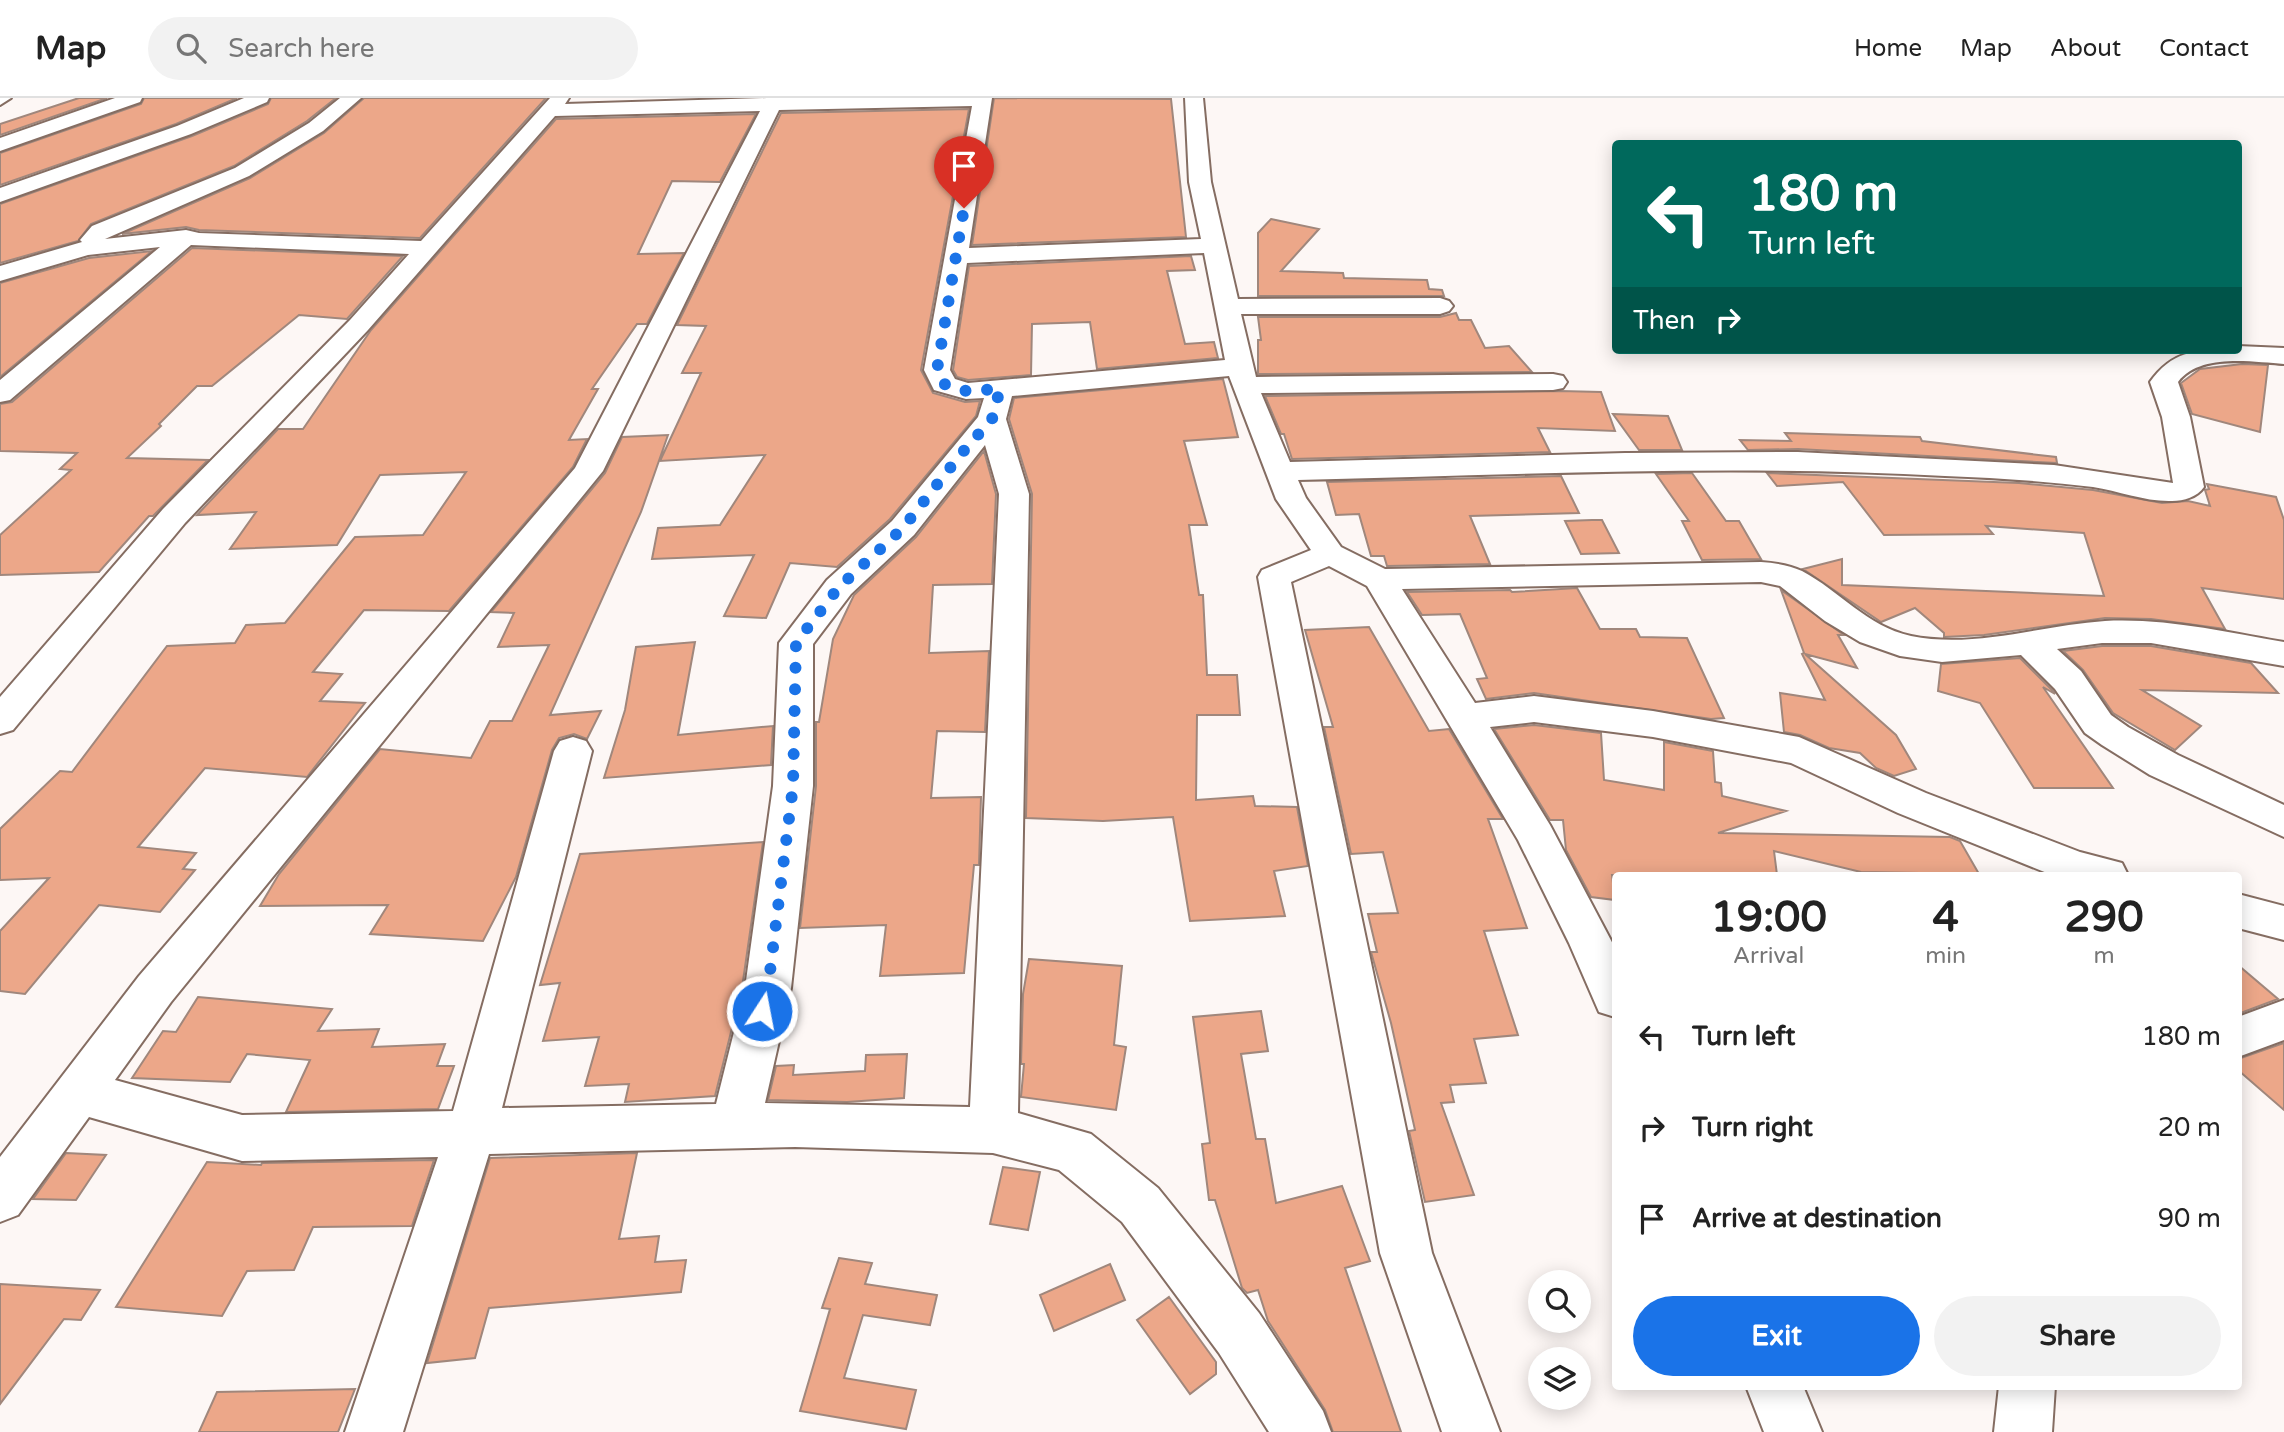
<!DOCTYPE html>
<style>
:root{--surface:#fff;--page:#f2f2f2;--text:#222;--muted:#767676;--line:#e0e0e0;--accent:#1a73e8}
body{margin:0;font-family:"Varela Round",sans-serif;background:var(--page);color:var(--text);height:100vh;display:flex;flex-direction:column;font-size:26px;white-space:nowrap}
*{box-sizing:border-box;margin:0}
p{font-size:23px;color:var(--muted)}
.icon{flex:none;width:38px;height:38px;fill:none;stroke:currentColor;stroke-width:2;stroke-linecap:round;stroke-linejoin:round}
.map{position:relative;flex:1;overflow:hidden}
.panel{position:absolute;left:1612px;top:774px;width:630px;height:518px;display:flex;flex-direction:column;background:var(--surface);border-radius:7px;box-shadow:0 4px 18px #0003}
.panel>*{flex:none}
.banner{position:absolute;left:1612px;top:42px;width:630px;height:214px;border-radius:7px;box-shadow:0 4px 18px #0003;background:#00695c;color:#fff;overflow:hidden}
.fabs{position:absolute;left:1528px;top:1172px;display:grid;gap:14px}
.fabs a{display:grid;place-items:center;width:63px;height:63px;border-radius:50%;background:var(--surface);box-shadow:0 4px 18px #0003;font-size:35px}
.pin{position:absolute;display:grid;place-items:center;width:60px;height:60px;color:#fff;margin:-72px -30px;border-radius:50% 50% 50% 0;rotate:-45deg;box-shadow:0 0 7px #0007}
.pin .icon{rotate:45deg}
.me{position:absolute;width:77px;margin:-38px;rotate:11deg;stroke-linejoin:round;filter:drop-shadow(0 0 5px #0008)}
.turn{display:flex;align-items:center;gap:24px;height:147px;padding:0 21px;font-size:32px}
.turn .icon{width:91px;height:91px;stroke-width:2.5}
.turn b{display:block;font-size:49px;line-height:60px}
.then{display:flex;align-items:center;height:66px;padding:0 21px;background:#0003;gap:14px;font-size:26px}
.eta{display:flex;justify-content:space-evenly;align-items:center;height:119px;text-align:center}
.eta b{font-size:42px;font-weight:800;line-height:49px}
.action{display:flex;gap:14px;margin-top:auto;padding:14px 21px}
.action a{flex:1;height:80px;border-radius:42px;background:var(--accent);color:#fff;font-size:28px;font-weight:800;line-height:80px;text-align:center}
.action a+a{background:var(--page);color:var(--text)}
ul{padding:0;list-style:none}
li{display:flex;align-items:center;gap:21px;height:91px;padding:0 21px}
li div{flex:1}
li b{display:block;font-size:26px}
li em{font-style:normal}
header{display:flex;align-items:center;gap:42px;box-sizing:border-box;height:98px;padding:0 35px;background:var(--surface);border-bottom:2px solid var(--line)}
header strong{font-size:33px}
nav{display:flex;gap:38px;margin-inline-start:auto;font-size:24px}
.search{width:490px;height:63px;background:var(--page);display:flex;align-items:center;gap:18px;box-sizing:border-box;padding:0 24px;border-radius:38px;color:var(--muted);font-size:26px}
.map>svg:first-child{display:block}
.building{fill:#eca789;stroke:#a0877c;stroke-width:2}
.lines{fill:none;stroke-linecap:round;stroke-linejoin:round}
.minor-casing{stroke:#856d62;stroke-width:4}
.minor{fill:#fff;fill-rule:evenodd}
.route{stroke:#1a73e8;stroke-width:12;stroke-dasharray:0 21.6}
</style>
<header>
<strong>Map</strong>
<div class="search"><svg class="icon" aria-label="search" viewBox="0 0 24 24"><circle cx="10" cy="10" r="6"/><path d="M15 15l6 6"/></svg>Search here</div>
<nav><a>Home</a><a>Map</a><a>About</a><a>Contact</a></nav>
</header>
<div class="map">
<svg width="2284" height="1334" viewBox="0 0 2284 1334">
<rect width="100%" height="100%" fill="#fdf7f5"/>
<path class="building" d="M79,0H107L0,37V26Z
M144,0H237L176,26L0,87V55L141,6Z
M271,0H336L307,23L234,68L91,126L78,143L0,165V106L192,38L268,6Z
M364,0H546L420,140L199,132L186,129L122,136L250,80L324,35Z
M994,0L1171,1L1186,139L972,147Z
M969,11L921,272L933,295L965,304L980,303L976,318L890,421L837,469L790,465L766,520L724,518L754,457L652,461L658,430L720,427L765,357L660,363L701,275H682L706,228L677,227L781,15Z
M756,16L720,84L672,83L638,156L684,155L647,226H637L592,291H598L569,342L587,341L573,369L449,513L364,512L313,574L342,576L320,603L365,605L307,679L205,670L138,749L196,755L183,771L195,772L160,814L99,807L25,896L0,893V833L49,780L0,782V731L60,673L72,674L167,548L235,545L246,527L285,525L355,439L423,437L466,374L380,377L337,447L230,451L256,414L197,417L278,331H303L371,232L556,21Z
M1271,121L1319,131L1281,173L1343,175L1344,180L1427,182L1429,191L1442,192L1444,198H1258V135Z
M192,150L403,158L347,221L299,217L212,288H197L159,326L161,328L127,360L208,362L153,418H149L99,474L0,477V437L71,372L60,371L77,355L0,353V306L12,304Z
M152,153L0,279V185L89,160Z
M1191,158L1195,172L1167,173L1185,246L1214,244L1218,260L1097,271L1090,224L1032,226L1031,277L968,282L957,279L953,272L969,168Z
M1456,215L1459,222H1471L1485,250L1509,248L1532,274L1258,276V242H1261L1258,219H1440Z
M2242,266L2268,267L2260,334L2192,316L2181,285L2200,271Z
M1223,281L1238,339L1184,343L1207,427H1189L1199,497H1203L1207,577H1237L1240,617H1197L1196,702L1253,698L1255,708L1297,709L1308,768L1274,773L1285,818L1190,823L1173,719L1103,723L1026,720L1032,396L1009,321L1014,300Z
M1560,293L1601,294L1615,333L1538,330L1550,354L1292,361L1284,336H1281L1265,298Z
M1613,316L1668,318L1682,352H1639Z
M1785,335L1920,339L1922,343L2056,359L2057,365L1798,351L1748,352L1740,342L1791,343Z
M668,337L641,414L550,617L601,613L587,641L574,636L559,640L552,652L516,779L483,843L370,836L388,807L260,808L279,776L380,651L471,660L490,623H512L549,547L498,549L514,515L491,514L605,375L622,339Z
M984,353L996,396L992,486L933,487L929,555L989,553L985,634L937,633L931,700L981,699L979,767H974L964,875L880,878L886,827L800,830L816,688V624H819L833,541L854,497L916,439Z
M1692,375L1726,423H1739L1761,461L1702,462L1682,423H1689L1656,376Z
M1767,375L2019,385L2093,392L2162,405L2188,403L2210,408L2205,392L2209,391L2207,386L2276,399L2284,422V501L2202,490L2225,531L2151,521L2105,520L1984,537L1944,539V535L1915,510L1881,524L1803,471L1842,461V487L2104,498L2084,435L1986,428L1993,436L1884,437L1843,384L1777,388Z
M1561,378L1579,415L1470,418L1490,466L1387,468L1384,458H1371L1359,416L1336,417L1327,384Z
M1592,422H1602L1619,455L1581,456L1565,423Z
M1577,490L1600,531H1636L1640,539L1687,540L1724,620L1711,621L1534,595L1486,601L1477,581L1487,580L1460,516L1422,517L1407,494L1510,492L1512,494Z
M1781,492L1844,537H1838L1857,570L1805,556L1896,637L1916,671L1894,678L1876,670L1860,655L1829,650L1800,637L1784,634L1780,595L1825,602L1802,556L1804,555Z
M1369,529L1429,633L1449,631L1503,721H1488L1527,830L1484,833L1518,937L1474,941L1486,985L1450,987L1454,1004L1441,1005L1474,1097L1425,1104L1409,1033L1415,1032L1391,925L1371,854H1377L1368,816L1398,815L1383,754L1351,756L1324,629H1333L1305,532Z
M695,544L678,637L773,628L771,667L604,680L625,612L636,549Z
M2102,548H2151L2251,565L2278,595L2142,592L2201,628L2175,652L2113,615L2083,572L2063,553Z
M2020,560L2053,593L2055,596L2043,589L2113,690H2034L1980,605L1938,593L1941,566Z
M1534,627L1601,635L1604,682L1664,692V644L1713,653L1715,684L1721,685L1722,698L1786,713L1718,735L1950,739L1960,743L1979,776L1861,774L1774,753L1777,777H1612L1615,802L1591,799L1566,752L1563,722H1550L1494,631Z
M763,744L742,890L715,998L625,1004L629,986L585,988L599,939L543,943L560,885L540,887L580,756Z
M1029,861L1122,868L1114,947L1126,949L1116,1012L1021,999L1024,966H1021L1023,896Z
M2238,867L2278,901L2238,916Z
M198,899L332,911L318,933L379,931L372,949L445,946L437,968H454L438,1011L286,1014L310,962L247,956L230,984L132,980L163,933L176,934Z
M1261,913L1268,953L1241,956L1256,1041H1265L1276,1105L1342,1088L1370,1163L1345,1170L1401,1334H1333L1325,1312L1268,1223L1258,1192L1247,1195L1242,1190L1215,1102H1209L1202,1046L1210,1045L1193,919Z
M2284,945V1012L2238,972V961Z
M907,956L904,1000L847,1004L768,1002L776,968L794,967L793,977L865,973L866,957Z
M66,1055L106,1057L76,1102L33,1101Z
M637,1055L619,1141L659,1138L655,1164L686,1162L681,1194L489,1210L475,1260L427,1265L490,1060Z
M434,1062L412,1128L313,1129L294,1172L247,1173L222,1218L116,1209L207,1064L261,1067L262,1065Z
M1003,1069L1040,1074L1028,1132L990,1126Z
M839,1160L872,1165L865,1186L937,1197L930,1227L863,1217L844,1280L916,1292L906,1331L800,1313L830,1211L822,1210Z
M1110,1166L1125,1202L1054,1233L1040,1197Z
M0,1186L100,1192L81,1222L64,1221L0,1306Z
M1169,1199L1216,1264V1276L1190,1296L1137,1222Z
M355,1291L338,1334H199L217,1294Z"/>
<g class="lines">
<g class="minor-casing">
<path id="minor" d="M0,0H11L0,7Z
M115,0H142L140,4L0,53V40Z
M244,0H269L267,4L191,36L0,104V90L177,28Z
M340,0H361L323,33L249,78L105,141L186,132L199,135L421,143L550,0H569L565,6L767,0H992L969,150L1201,141L1189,84L1185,0H1203L1211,84L1238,201L1440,200L1449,203L1453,208L1449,213L1440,216H1241L1256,279L1553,276L1563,278L1567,284L1563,290L1553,292L1261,295L1290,364L1625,355L1798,354L2054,367L2173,385L2162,319L2150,284C2174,250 2200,252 2238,252V248L2284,250V266C2252,264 2200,255 2178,284L2190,319L2204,389C2197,399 2184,403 2172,403C2146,404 2119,393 2093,389C2044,383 1995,380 1945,378C1730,366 1514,377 1298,382L1306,400L1341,449L1385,471L1761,464C1775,465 1789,467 1802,473C1840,493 1866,528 1911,538C1975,551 2042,527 2105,523C2166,520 2225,534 2284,544V568L2151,545H2102L2057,551L2081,573L2111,617L2128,629L2178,657L2284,707V739L2150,677L2102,647L2085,635L2055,591L2021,557L1942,564L1900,558L1860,544L1825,523L1780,488L1761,484L1402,491L1475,605L1534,598L1653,613L1799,639L1926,695L2080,754L2122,765L2128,777H2052L1898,715L1791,665L1653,639L1534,624L1490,629L1550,727L1615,850V919L1599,914L1569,845L1518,742L1367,488L1329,468L1291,484L1432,1155L1500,1334H1442L1380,1155L1258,479L1262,472L1311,452L1276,401L1229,278L1012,298L1006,321L1029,396L1018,1015L1091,1036L1158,1090L1259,1215L1323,1313L1331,1334H1269L1219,1255L1122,1124L1059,1072L993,1055L795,1049L489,1056L403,1334H345L438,1059L242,1063L89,1019L18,1117L0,1124V1059L139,878L575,370L760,13L555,18L368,232L185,425L13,632L0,636V599L163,411L350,222L409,156L191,147L10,302L0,304V282L160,149L88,157L0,183V168L82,144L80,142L92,128L235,70L309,25ZM972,8L924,272L934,292L966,301L984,300L978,319L892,423L827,482L779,545L773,688L745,890L716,1006L502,1010L592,653L586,643L573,639L560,643L554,653L453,1013L242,1017L115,982L171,904L603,373L779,12ZM1204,155L1225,262L968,285L955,281L950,272L967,165ZM985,347L999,396L970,1009L765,1005L791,890L813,688V546L851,496L914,437Z
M2238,796L2284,808V842L2238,830Z
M2284,902V942L2238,959V919Z
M1746,1288H1803L1822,1334H1764Z
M1999,1288H2055L2052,1334H1994Z"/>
</g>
<use href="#minor" class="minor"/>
</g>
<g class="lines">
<path class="route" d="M762,913L768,890L793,688L796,545L839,489L903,430L961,356L992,321L1000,291L966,293L944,286L937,272L964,110"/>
</g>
</svg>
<div class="fabs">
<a><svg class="icon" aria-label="search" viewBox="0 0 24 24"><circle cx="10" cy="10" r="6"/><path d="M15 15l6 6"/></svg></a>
<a><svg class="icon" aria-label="layers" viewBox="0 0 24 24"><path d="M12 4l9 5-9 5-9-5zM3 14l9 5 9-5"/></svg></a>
</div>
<div class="pin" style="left:964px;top:110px;background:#d93025"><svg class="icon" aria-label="arrive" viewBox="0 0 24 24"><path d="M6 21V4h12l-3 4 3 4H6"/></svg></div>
<svg class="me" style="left:762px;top:913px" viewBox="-20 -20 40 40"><circle r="17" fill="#1a73e8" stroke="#fff" stroke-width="3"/><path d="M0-11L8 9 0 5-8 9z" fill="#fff"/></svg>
<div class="banner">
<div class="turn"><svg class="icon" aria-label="left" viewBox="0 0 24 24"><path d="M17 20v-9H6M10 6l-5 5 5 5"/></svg><div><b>180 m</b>Turn left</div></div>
<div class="then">Then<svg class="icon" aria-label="right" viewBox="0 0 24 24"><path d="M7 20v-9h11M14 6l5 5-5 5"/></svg></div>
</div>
<section class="panel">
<div class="eta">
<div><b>19:00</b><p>Arrival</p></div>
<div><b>4</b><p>min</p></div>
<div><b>290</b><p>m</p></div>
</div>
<ul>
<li><svg class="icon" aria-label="left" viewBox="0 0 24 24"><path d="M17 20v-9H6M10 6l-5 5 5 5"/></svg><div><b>Turn left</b></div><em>180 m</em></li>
<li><svg class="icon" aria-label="right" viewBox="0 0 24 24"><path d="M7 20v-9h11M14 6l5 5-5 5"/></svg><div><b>Turn right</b></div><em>20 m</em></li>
<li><svg class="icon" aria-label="arrive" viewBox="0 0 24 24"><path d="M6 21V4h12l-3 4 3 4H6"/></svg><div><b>Arrive at destination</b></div><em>90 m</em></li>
</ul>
<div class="action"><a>Exit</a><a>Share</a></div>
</section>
</div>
